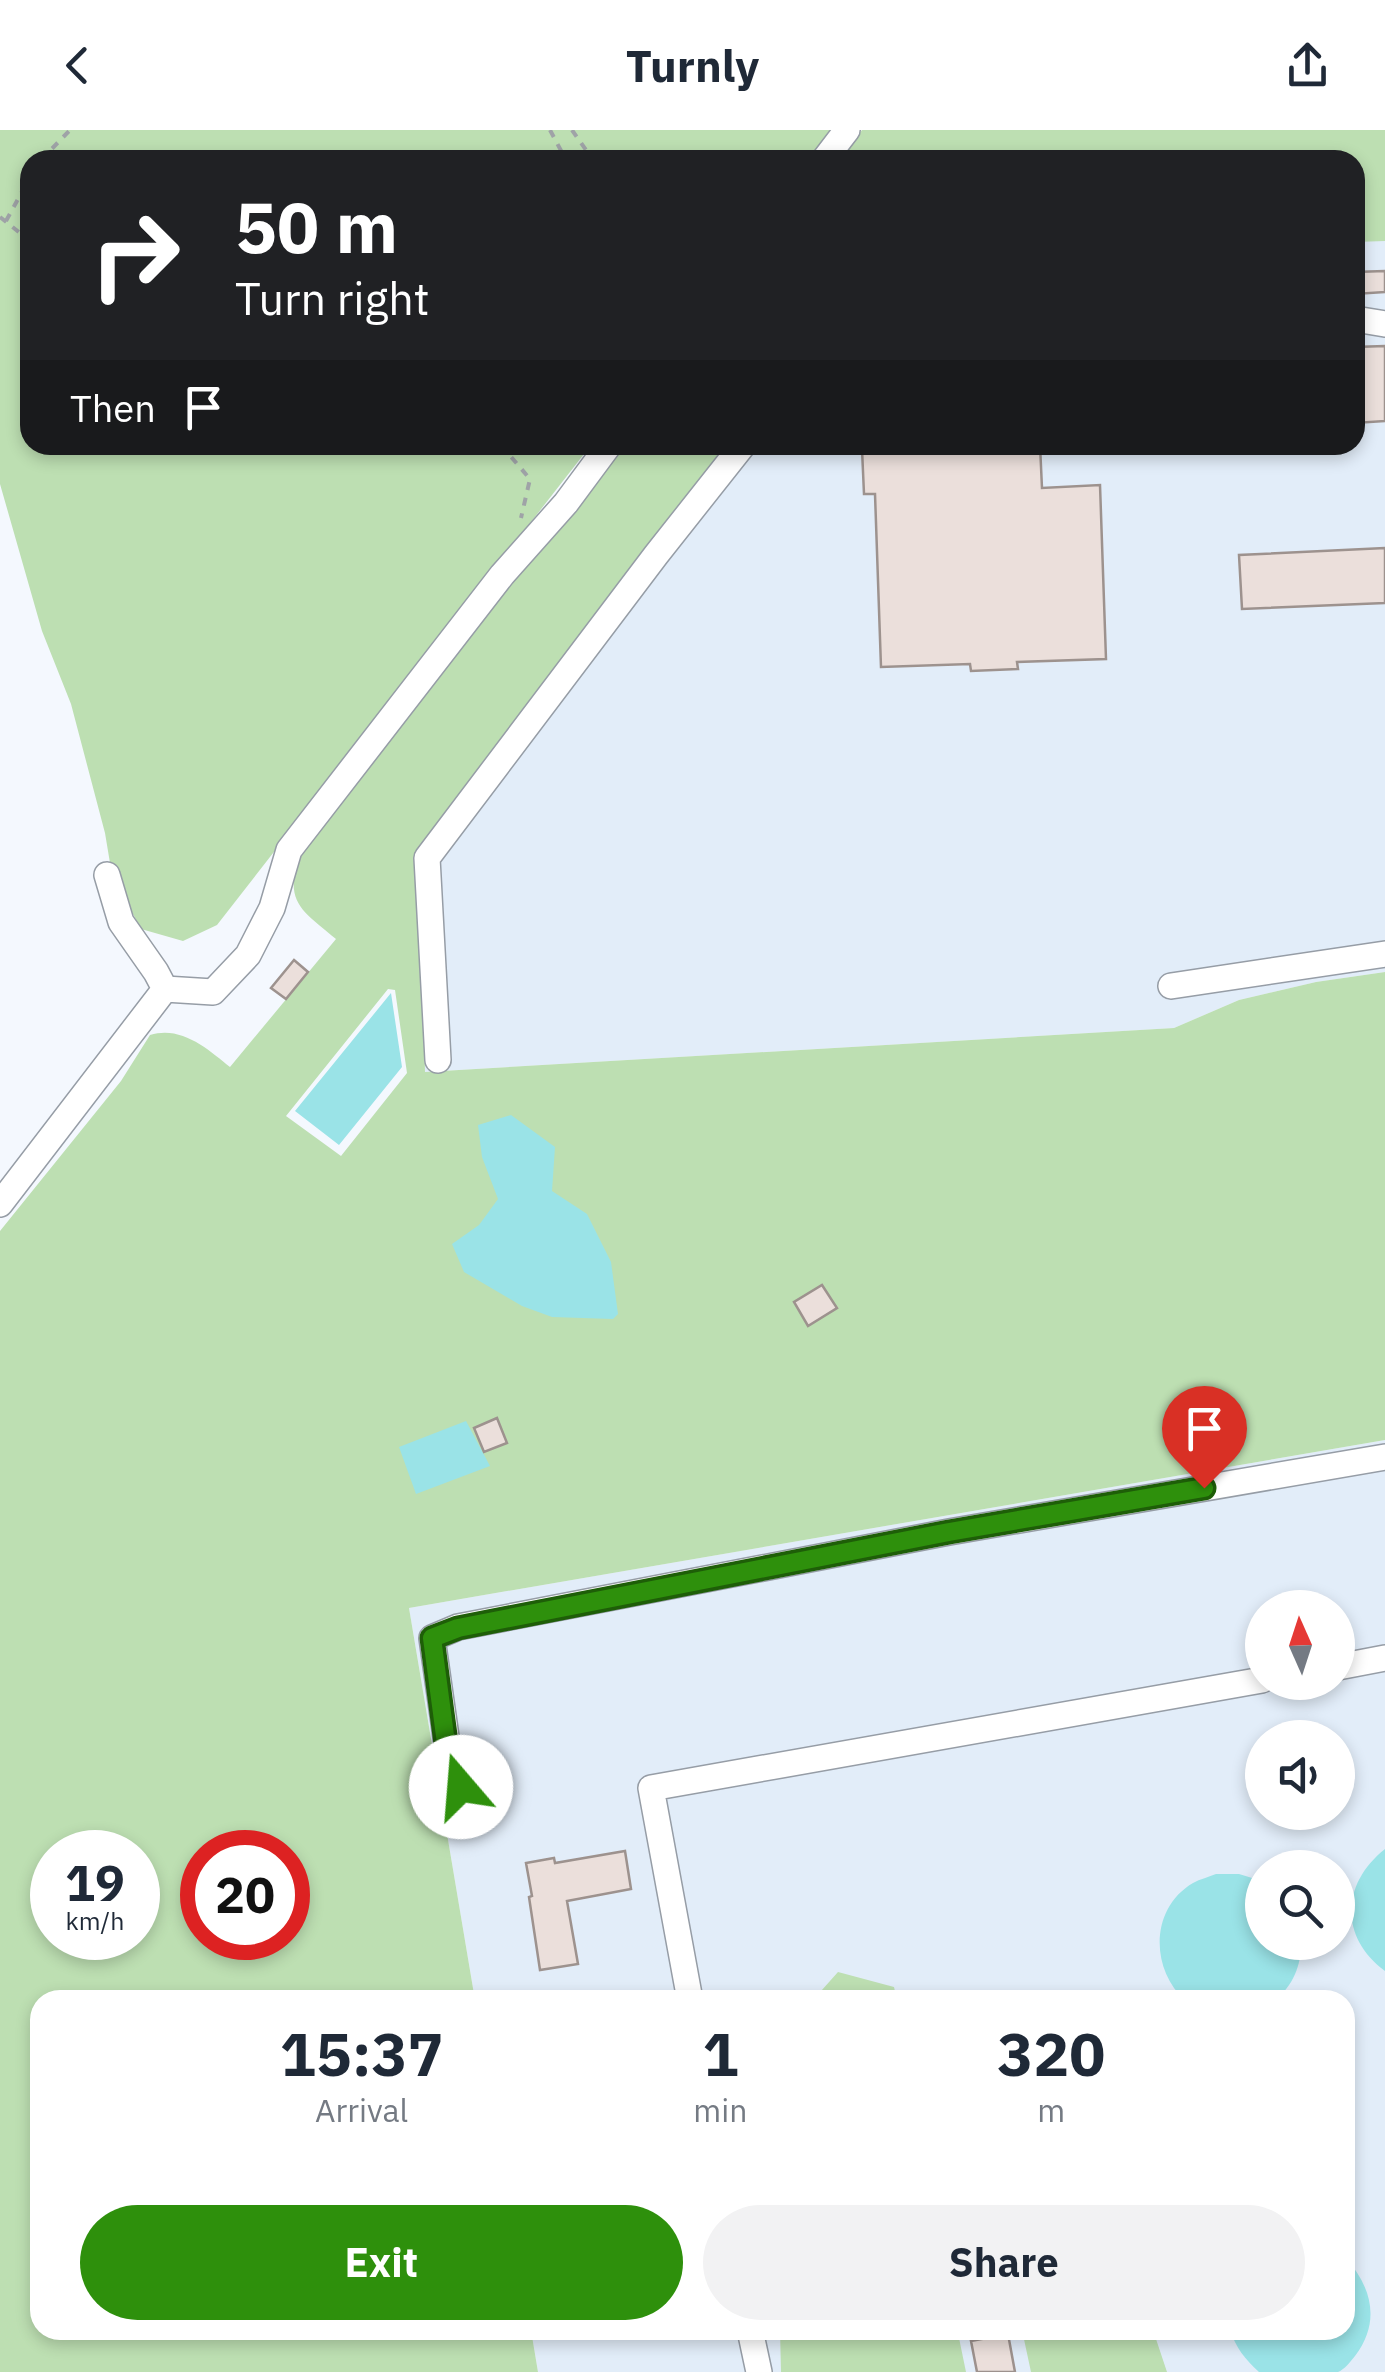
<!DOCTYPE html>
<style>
:root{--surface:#fff;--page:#f2f2f3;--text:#1f2937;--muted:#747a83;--accent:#2e900c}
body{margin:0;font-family:"IBM Plex Sans",sans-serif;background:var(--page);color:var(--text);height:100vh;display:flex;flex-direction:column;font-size:38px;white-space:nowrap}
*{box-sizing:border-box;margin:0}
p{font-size:32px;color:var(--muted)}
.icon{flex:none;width:55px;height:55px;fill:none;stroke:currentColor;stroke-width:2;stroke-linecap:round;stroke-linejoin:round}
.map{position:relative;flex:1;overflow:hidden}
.drawer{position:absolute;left:30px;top:1860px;width:1325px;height:350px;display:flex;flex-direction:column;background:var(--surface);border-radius:30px;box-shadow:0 5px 15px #0003}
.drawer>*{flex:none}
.top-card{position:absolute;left:20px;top:20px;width:1345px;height:305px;border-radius:30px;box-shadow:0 5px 15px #0003;background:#202124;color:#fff;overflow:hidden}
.needle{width:65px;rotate:357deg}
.tools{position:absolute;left:1245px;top:1460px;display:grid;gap:20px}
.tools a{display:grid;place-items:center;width:110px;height:110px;border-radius:50%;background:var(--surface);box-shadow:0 5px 15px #0003;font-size:50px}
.speed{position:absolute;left:30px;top:1700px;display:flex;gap:20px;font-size:50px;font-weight:700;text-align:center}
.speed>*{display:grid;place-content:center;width:130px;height:130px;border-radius:50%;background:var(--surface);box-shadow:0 5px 15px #0003;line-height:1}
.speed small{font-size:25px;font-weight:400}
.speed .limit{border:15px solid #d22;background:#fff;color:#111}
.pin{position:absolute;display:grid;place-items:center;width:85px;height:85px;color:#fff;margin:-102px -42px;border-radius:50% 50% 50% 0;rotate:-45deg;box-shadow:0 0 10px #0007}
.pin .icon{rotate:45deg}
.me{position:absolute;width:110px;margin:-55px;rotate:342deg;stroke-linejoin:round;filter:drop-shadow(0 0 8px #0008)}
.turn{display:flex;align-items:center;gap:35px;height:210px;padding:0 50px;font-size:45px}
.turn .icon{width:130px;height:130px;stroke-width:2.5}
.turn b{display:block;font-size:70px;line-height:85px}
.then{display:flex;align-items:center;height:95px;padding:0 50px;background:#0003;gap:20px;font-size:38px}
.eta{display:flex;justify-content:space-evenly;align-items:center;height:170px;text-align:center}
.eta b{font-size:60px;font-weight:700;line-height:70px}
.button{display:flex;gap:20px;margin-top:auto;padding:20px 50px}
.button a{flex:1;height:115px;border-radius:60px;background:var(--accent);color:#fff;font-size:40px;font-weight:700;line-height:115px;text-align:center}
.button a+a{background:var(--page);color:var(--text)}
header{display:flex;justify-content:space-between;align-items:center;height:130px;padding:0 50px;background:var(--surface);font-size:45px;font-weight:700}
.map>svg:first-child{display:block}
.built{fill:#e2edf9;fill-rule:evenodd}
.green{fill:#bddfb2;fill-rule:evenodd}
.water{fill:#9ae3e7}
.building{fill:#ebdfdb;stroke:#9d928e;stroke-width:2.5}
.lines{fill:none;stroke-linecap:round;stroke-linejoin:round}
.minor-casing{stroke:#969da6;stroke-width:28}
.path{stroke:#9fa3a7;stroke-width:4;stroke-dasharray:8 8;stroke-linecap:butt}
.minor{stroke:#fff;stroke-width:25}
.route-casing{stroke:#1e5e08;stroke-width:25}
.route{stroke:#2e900c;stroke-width:18}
</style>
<header><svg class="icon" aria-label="back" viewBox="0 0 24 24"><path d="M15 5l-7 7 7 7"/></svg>Turnly<svg class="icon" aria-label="share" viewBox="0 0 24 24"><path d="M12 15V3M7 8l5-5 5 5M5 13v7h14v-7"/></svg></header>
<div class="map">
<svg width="1385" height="2242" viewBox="0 0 1385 2242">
<rect width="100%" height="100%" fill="#f4f8fe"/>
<path class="built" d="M1385,104V842L1316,852L1239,870L1174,898L425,942L420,722L726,315H1355V105Z
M1385,1310V2242H538L531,2200H1345V1870H475L409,1478ZM1262,1478H1338V1552H1262ZM1262,1608H1338V1682H1262ZM1262,1738H1338V1812H1262Z"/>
<path class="green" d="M0,0H835L812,30H30V315H591L217,795L183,811L141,799L112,745L105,703L71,574L42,501L0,354Z
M862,0H1385V111L1355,112V30H838Z
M617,315H726L420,722L425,942L1174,898L1239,870L1316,852L1385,842V1310L409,1478L475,1870H40V2200H531L538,2242H0V1101L121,951L150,905C181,895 208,919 230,937L336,809C302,780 283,773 300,723ZM388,859L395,860L407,943L341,1026L286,986ZM52,1722H138V1808H52ZM202,1722H288V1808H202Z
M838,1842L894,1857L897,1870H813Z
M780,2200H992L959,2208L966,2242H781Z
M1022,2200H1153L1167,2242H1031Z"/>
<path class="water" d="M391,863L402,937L339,1015L295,981Z
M511,985L555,1017L552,1061L587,1084L611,1132L618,1184L613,1189L552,1187L522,1176L464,1142L452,1114L479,1095L498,1069L482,1027L478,995Z
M466,1291L490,1336L416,1364L399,1317Z
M1385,1719V1841C1339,1807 1341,1754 1385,1719Z
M1216,1744H1239L1262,1751V1812L1302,1813C1300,1836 1294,1855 1275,1870H1185C1150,1839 1150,1778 1193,1753C1200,1749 1209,1747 1216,1744Z
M1345,2127C1372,2157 1381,2192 1355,2226C1351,2231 1344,2240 1338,2242C1327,2242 1273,2242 1259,2242C1245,2229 1236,2218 1230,2200H1345Z"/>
<path class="building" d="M1385,141V162L1355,164V142Z
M1385,216V291L1355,293V217Z
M867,315H1040L1042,358L1100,355L1106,529L1017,532L1018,539L971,541L970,534L881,537L875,364H864L862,319H867Z
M1385,418V473L1242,479L1239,425Z
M294,830L308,842L286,869L271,858Z
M822,1155L837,1178L808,1196L794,1172Z
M497,1288L507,1313L484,1322L474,1298Z
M625,1721L631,1759L567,1771L578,1834L540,1840L529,1767L532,1766L526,1733L554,1728L555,1733Z
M1008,2204L1015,2242H977L971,2211Z"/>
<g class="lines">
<g class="minor-casing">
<path id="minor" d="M824,30L847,0
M1355,189L1385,194
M107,745L121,792L156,842L165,859L213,862L248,825L272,778L289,720L502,445L566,373L609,315
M1171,856L1385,824
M438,930L427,728L656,425L743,315
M0,1074L165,859
M1338,1537L1385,1528
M474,1686L449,1628L432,1508L458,1497L949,1402L1385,1327
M690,1870L651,1658L1262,1550
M750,2200L759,2242"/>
</g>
<path class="path" d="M550,0L566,30
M572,0L593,30
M41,30L70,0
M0,87L30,111
M6,91L30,47
M480,315H489
M501,315L530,349L521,388"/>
<use href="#minor" class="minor"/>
</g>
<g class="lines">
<g class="route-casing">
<path id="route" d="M461,1657L448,1628L432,1508L458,1498L949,1402L1204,1358"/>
</g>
<use href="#route" class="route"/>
</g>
</svg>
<div class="tools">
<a><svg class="needle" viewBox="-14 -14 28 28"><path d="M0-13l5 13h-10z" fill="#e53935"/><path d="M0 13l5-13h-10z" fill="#747a83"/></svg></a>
<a><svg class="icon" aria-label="sound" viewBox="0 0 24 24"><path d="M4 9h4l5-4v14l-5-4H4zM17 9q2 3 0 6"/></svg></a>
<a><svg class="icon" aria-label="search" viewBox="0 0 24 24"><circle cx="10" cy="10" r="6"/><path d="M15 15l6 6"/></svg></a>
</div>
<div class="speed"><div>19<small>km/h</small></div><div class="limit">20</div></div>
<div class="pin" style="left:1204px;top:1358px;background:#d93025"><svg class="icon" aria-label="arrive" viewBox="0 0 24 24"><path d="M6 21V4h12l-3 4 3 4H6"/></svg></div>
<svg class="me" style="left:461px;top:1657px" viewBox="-20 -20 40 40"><circle r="19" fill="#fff"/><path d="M0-13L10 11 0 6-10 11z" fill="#2e900c"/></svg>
<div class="top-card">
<div class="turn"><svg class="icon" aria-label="right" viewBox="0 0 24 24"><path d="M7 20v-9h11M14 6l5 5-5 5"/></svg><div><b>50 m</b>Turn right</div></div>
<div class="then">Then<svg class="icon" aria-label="arrive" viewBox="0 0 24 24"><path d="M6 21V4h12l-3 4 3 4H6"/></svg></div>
</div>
<section class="drawer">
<div class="eta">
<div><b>15:37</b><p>Arrival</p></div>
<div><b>1</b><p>min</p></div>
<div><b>320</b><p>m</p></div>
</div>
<div class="button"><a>Exit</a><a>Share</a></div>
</section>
</div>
